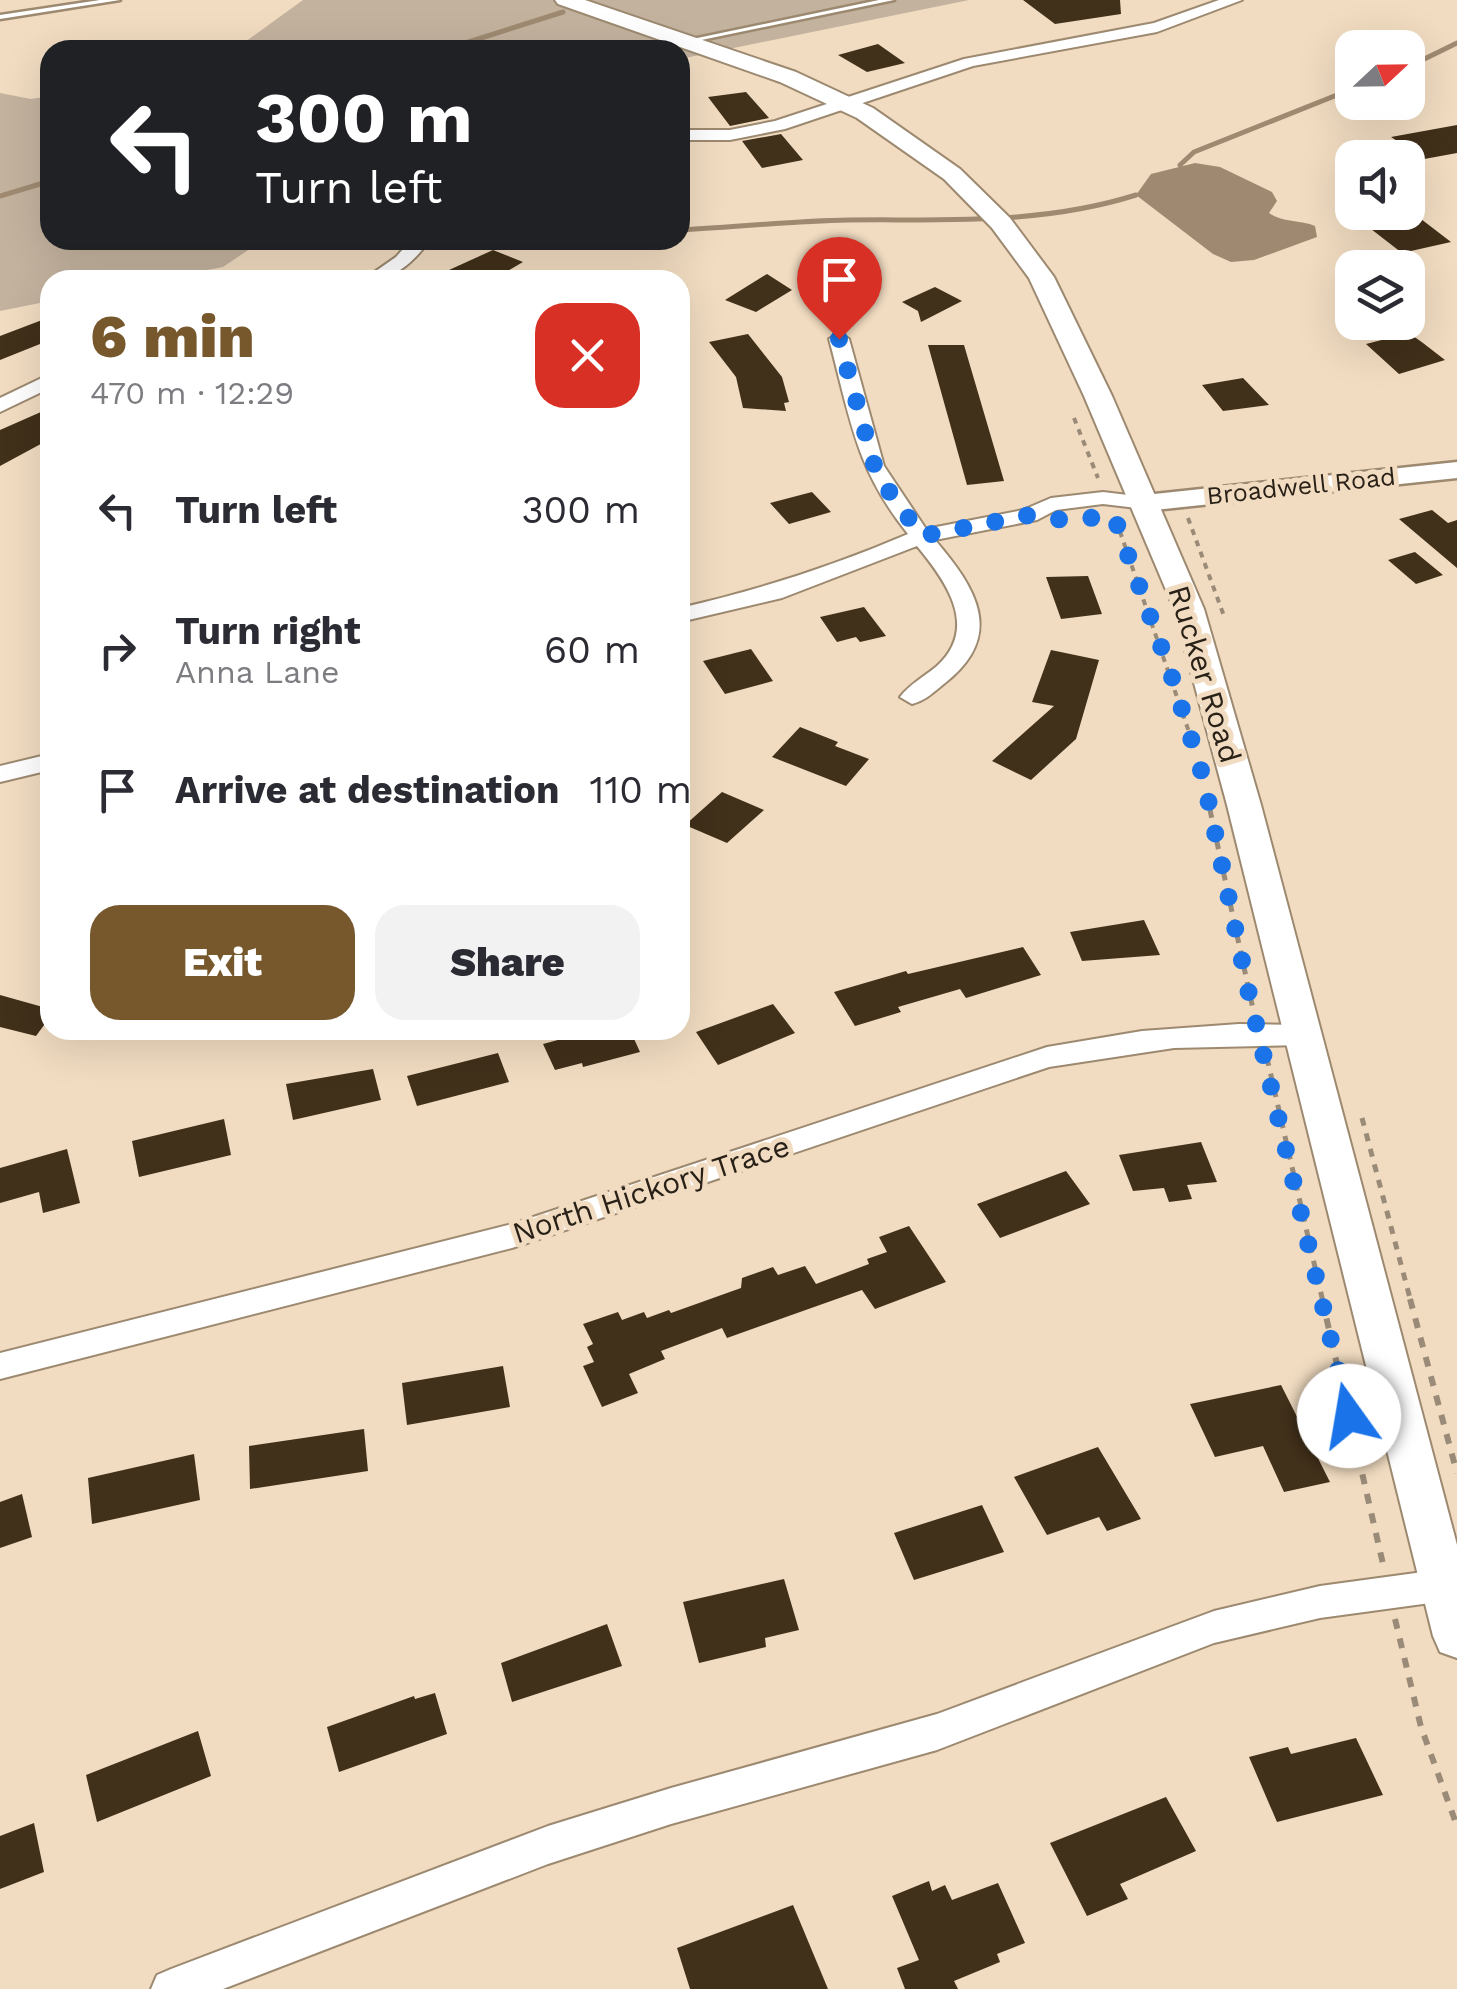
<!DOCTYPE html>
<meta charset="utf-8">
<style>
:root{--surface:#fff;--page:#f2f2f3;--text:#2b2b33;--muted:#7c7c81;--accent:#77582d}
body{margin:0;font-family:"Work Sans",sans-serif;background:var(--page);color:var(--text);height:100vh;display:flex;flex-direction:column;font-size:38px;white-space:nowrap}
*{box-sizing:border-box;margin:0}
p{font-size:32px;color:var(--muted)}
.icon{flex:none;width:55px;height:55px;fill:none;stroke:currentColor;stroke-width:2;stroke-linecap:round;stroke-linejoin:round}
.map{position:relative;flex:1;overflow:hidden}
.side{position:absolute;left:40px;top:270px;width:650px;height:770px;display:flex;flex-direction:column;background:var(--surface);border-radius:30px;box-shadow:0 10px 40px #0002}
.side>*{flex:none}
.banner{position:absolute;left:40px;top:40px;width:650px;height:210px;border-radius:30px;box-shadow:0 10px 40px #0002;background:#202124;color:#fff;overflow:hidden}
.needle{width:65px;rotate:68deg}
.buttons{position:absolute;left:1335px;top:30px;display:grid;gap:20px}
.buttons a{display:grid;place-items:center;width:90px;height:90px;border-radius:20px;background:var(--surface);box-shadow:0 10px 40px #0002;font-size:50px}
.pin{position:absolute;display:grid;place-items:center;width:85px;height:85px;color:#fff;margin:-102px -42px;border-radius:50% 50% 50% 0;rotate:-45deg;box-shadow:0 0 10px #0007}
.pin .icon{rotate:45deg}
.me{position:absolute;width:110px;margin:-55px;rotate:347deg;stroke-linejoin:round;filter:drop-shadow(0 0 8px #0008)}
.turn{display:flex;align-items:center;gap:35px;height:210px;padding:0 50px;font-size:45px}
.turn .icon{width:130px;height:130px;stroke-width:2.5}
.turn b{display:block;font-size:70px;line-height:85px}
.round{display:grid;place-items:center;flex:none;width:105px;height:105px;border-radius:30px;background:var(--page)}
.headline{display:flex;align-items:center;justify-content:space-between;height:170px;padding:0 50px}
h1{font-size:60px;font-weight:800;line-height:75px;color:var(--accent)}
.primary-button{display:flex;gap:20px;margin-top:auto;padding:20px 50px}
.primary-button a{flex:1;height:115px;border-radius:30px;background:var(--accent);color:#fff;font-size:40px;font-weight:800;line-height:115px;text-align:center}
.primary-button a+a{background:var(--page);color:var(--text)}
ul{padding:0;list-style:none}
li{display:flex;align-items:center;gap:30px;height:140px;padding:0 50px}
li div{flex:1}
li b{display:block;font-size:38px}
li em{font-style:normal}
.map>svg:first-child{display:block}
.green{fill:#c3b29e}
.water{fill:#9f8a71}
.lines{fill:none;stroke-linecap:round;stroke-linejoin:round}
.stream{stroke:#9f8a71;stroke-width:5}
.building{fill:#41301a}
.service-casing{stroke:#9c8970;stroke-width:5}
.minor-casing{stroke:#9c8970;stroke-width:4}
.tertiary-casing{stroke:#9c8970;stroke-width:5}
.secondary-casing{stroke:#9c8970;stroke-width:4}
.path-far2{stroke:#9a8b78;stroke-width:4;stroke-dasharray:6 6;stroke-linecap:butt}
.path-far1{stroke:#9a8b78;stroke-width:5;stroke-dasharray:8 8;stroke-linecap:butt}
.path{stroke:#9a8b78;stroke-width:6;stroke-dasharray:10 10;stroke-linecap:butt}
.service{fill:#fff;fill-rule:evenodd}
.minor{fill:#fff;fill-rule:evenodd}
.tertiary{fill:#fff;fill-rule:evenodd}
.secondary{fill:#fff;fill-rule:evenodd}
.route{stroke:#1a73e8;stroke-width:18;stroke-dasharray:0 32.4}
.labels{text-anchor:middle;dominant-baseline:central;stroke-width:10;stroke-linejoin:round;paint-order:stroke}
.far-street-label{font-size:25px;fill:#292118;stroke:#f1dcc1}
.street-label{font-size:30px;fill:#292118;stroke:#f1dcc1}
</style>
<div class="map">
<svg width="1457" height="1989" viewBox="0 0 1457 1989">
<rect width="100%" height="100%" fill="#f1dcc1"/>
<path class="green" d="M303,0H969L680,59V50H234Z
M0,93L31,99L50,96V240H263L223,267L156,280H50V301L0,311Z"/>
<path class="water" d="M1195,163L1220,167L1272,192L1277,201L1269,213C1280,222 1301,220 1315,226L1317,237L1254,260L1231,262L1213,254L1136,195L1151,174Z"/>
<g class="lines">
<path class="stream" d="M443,50L563,12
M1408,67L1457,43
M1180,165L1194,152L1352,89
M0,196L50,181
M680,230C736,227 792,221 848,220C947,219 1041,225 1136,195"/>
</g>
<path class="building" d="M1023,0H1120L1121,14L1055,24Z
M878,44L905,63L867,72L838,55Z
M746,92L769,118L730,126L708,97Z
M1457,125V153L1408,162V148L1391,137Z
M781,134L803,160L762,168L742,141Z
M1421,219L1451,242L1402,253L1371,229Z
M493,250L523,262L492,280H427Z
M767,274L792,290L756,312L725,300Z
M935,287L962,301L921,322L918,311L902,302Z
M50,317V340L0,360V336Z
M1409,333L1423,343L1445,360L1399,374L1366,344Z
M748,334L782,377L789,402L784,403L786,411L743,408L736,377L709,342Z
M928,345H964L1004,481L967,485Z
M1243,378L1269,405L1223,411L1202,385Z
M50,408V439L0,466V430Z
M812,492L831,512L789,524L770,503Z
M1432,510L1448,523L1457,520V568L1399,519Z
M1415,552L1443,575L1416,584L1388,560Z
M1088,576L1102,614L1061,619L1046,577Z
M864,607L886,636L860,642L856,637L837,642L820,617Z
M751,649L773,681L725,694L703,661Z
M1051,650L1099,660L1076,739L1031,780L992,761L1054,706L1032,702Z
M800,727L838,742L835,746L869,759L846,786L772,757Z
M722,792L764,810L727,843L685,825Z
M1144,920L1160,955L1082,961L1070,932Z
M1023,947L1041,975L966,998L960,989L898,1007L901,1012L855,1026L834,992L906,971L908,974Z
M0,995L50,1009V1017L36,1036L0,1027Z
M773,1004L795,1033L718,1065L696,1032Z
M595,1030H630L640,1052L583,1067L582,1063L555,1070L543,1044Z
M498,1053L509,1082L417,1106L407,1076Z
M373,1069L381,1100L293,1120L286,1084Z
M224,1119L231,1155L139,1177L132,1141Z
M1201,1142L1217,1182L1187,1185L1192,1199L1169,1202L1164,1188L1133,1191L1119,1155Z
M67,1149L80,1203L43,1213L39,1192L0,1203V1168Z
M1066,1171L1090,1204L1000,1238L977,1204Z
M909,1226L946,1282L875,1309L862,1290L727,1338L722,1328L661,1351L665,1359L629,1374L638,1393L602,1407L583,1366L594,1362L587,1347L593,1344L583,1324L618,1312L622,1320L644,1312L647,1318L669,1310L671,1313L741,1288L742,1278L773,1267L778,1275L805,1266L816,1284L869,1264L867,1259L887,1252L879,1237Z
M503,1366L510,1407L407,1425L402,1383Z
M1281,1385L1330,1482L1284,1492L1263,1446L1215,1457L1190,1404Z
M364,1429L368,1471L250,1489L249,1446Z
M1098,1447L1141,1519L1107,1531L1099,1517L1047,1535L1014,1477Z
M194,1454L200,1500L92,1524L88,1478Z
M22,1494L32,1537L0,1548V1502Z
M982,1505L1004,1552L914,1580L894,1533Z
M784,1579L799,1630L765,1638L766,1647L699,1663L683,1602Z
M607,1624L622,1666L512,1702L501,1663Z
M435,1693L447,1734L339,1772L327,1727L414,1696L415,1699Z
M198,1731L211,1776L97,1822L86,1775Z
M1356,1738L1383,1795L1277,1822L1249,1757L1288,1747L1291,1754Z
M1166,1797L1196,1851L1120,1884L1128,1899L1087,1916L1050,1843Z
M34,1823L44,1872L0,1889V1836Z
M929,1881L932,1891L945,1885L952,1900L998,1883L1025,1943L997,1954L1000,1962L954,1981L958,1989H905L897,1968L919,1960L892,1896Z
M793,1905L828,1989H690L677,1948Z"/>
<g class="lines">
<g class="service-casing">
<path id="service" d="M100,0H120L0,19V15Z
M879,0H894L687,43L683,41Z"/>
</g>
<g class="minor-casing">
<path id="minor" d="M1219,0H1242L1157,32L973,66L785,129L730,140H680V130H730L775,121L964,59L1154,23Z
M411,240H430C411,265 394,280 363,280L396,257Z
M839,333L849,339L884,466L926,529L1023,510L1051,498L1103,492L1145,497L1156,503L1145,509L1103,504L1056,510L1037,520L935,540C976,588 1006,635 945,683C935,691 925,701 912,704L900,697C910,684 925,676 937,666C980,627 945,580 917,546L782,598L680,622V608C759,590 833,566 908,534C855,468 850,417 829,339Z
M50,374V388L0,412V398Z
M50,754V770L0,782V766Z
M1239,1024L1303,1025L1313,1028L1317,1035L1313,1042L1303,1045L1174,1048L1049,1067L512,1248L0,1379V1353L512,1224L1047,1047L1142,1031Z
M1445,1569L1457,1574V1596L1445,1601L1320,1618L1214,1643L937,1750L671,1824L548,1864L223,1989H151L157,1975L171,1969L548,1826L671,1788L937,1714L1214,1611L1320,1586Z"/>
</g>
<g class="tertiary-casing">
<path id="tertiary" d="M1457,462V478L1145,511L1131,503L1145,495Z"/>
</g>
<g class="secondary-casing">
<path id="secondary" d="M555,0H585L796,72L873,108L960,169L1010,218L1054,277L1112,396L1204,609L1261,805L1457,1545V1658L1440,1652L1433,1636L1227,805L1174,609L1084,396L1029,278L992,228L944,179L857,118L780,82L558,4Z"/>
</g>
<path class="path-far2" d="M1074,418L1098,478
M1188,518L1224,616
M1116,520L1189,732"/>
<path class="path-far1" d="M1210,810L1253,1009
M1267,1058L1323,1302
M1362,1118L1411,1302"/>
<path class="path" d="M1322,1299L1383,1564
M1410,1299L1457,1473
M1395,1619L1421,1727L1457,1826"/>
<use href="#service" class="service"/>
<use href="#minor" class="minor"/>
<use href="#tertiary" class="tertiary"/>
<use href="#secondary" class="secondary"/>
</g>
<g class="lines">
<path class="route" d="M839,339L877,475L922,536L1029,515L1064,520L1114,516L1171,674L1204,780L1249,994L1349,1416"/>
</g>
<g class="labels">
<g class="far-street-label">
<text transform="translate(1301 486) rotate(-6)">Broadwell Road</text>
</g>
<g class="street-label">
<text transform="translate(1205 674) rotate(73)">Rucker Road</text>
<text transform="translate(651 1189) rotate(-18)">North Hickory Trace</text>
</g>
</g>
</svg>
<div class="buttons">
<a><svg class="needle" viewBox="-14 -14 28 28"><path d="M0-13l5 13h-10z" fill="#e53935"/><path d="M0 13l5-13h-10z" fill="#7c7c81"/></svg></a>
<a><svg class="icon" aria-label="sound" viewBox="0 0 24 24"><path d="M4 9h4l5-4v14l-5-4H4zM17 9q2 3 0 6"/></svg></a>
<a><svg class="icon" aria-label="layers" viewBox="0 0 24 24"><path d="M12 4l9 5-9 5-9-5zM3 14l9 5 9-5"/></svg></a>
</div>
<div class="pin" style="left:839px;top:339px;background:#d93025"><svg class="icon" aria-label="arrive" viewBox="0 0 24 24"><path d="M6 21V4h12l-3 4 3 4H6"/></svg></div>
<svg class="me" style="left:1349px;top:1416px" viewBox="-20 -20 40 40"><circle r="19" fill="#fff"/><path d="M0-13L10 11 0 6-10 11z" fill="#1a73e8"/></svg>
<div class="banner">
<div class="turn"><svg class="icon" aria-label="left" viewBox="0 0 24 24"><path d="M17 20v-9H6M10 6l-5 5 5 5"/></svg><div><b>300 m</b>Turn left</div></div>
</div>
<section class="side">
<div class="headline"><div><h1>6 min</h1><p>470 m · 12:29</p></div><a class="round" style="background:#d93025;color:#fff"><svg class="icon" aria-label="close" viewBox="0 0 24 24"><path d="M6 6l12 12M18 6L6 18"/></svg></a></div>
<ul>
<li><svg class="icon" aria-label="left" viewBox="0 0 24 24"><path d="M17 20v-9H6M10 6l-5 5 5 5"/></svg><div><b>Turn left</b></div><em>300 m</em></li>
<li><svg class="icon" aria-label="right" viewBox="0 0 24 24"><path d="M7 20v-9h11M14 6l5 5-5 5"/></svg><div><b>Turn right</b><p>Anna Lane</p></div><em>60 m</em></li>
<li><svg class="icon" aria-label="arrive" viewBox="0 0 24 24"><path d="M6 21V4h12l-3 4 3 4H6"/></svg><div><b>Arrive at destination</b></div><em>110 m</em></li>
</ul>
<div class="primary-button"><a>Exit</a><a>Share</a></div>
</section>
</div>
